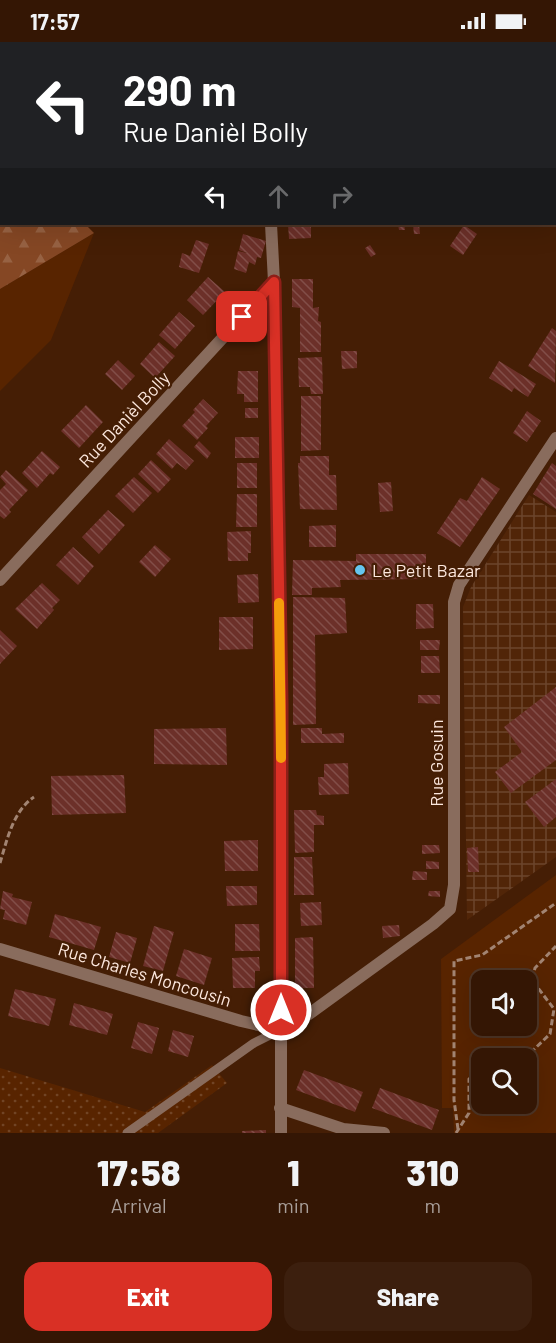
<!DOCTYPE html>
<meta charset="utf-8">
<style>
:root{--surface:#341604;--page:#3c1f0e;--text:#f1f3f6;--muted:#a99f9a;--line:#4e3526;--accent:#d93025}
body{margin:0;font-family:Barlow,sans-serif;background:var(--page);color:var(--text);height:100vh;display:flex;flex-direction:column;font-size:22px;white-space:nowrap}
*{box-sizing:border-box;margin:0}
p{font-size:20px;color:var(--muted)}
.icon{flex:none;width:33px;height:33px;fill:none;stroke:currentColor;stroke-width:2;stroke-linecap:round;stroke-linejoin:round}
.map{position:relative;height:1091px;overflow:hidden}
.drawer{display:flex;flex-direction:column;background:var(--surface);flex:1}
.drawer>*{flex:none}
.top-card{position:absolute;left:0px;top:0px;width:556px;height:183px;box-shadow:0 6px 24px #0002,0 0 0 2px var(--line);background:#202124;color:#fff;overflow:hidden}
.fabs{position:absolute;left:471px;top:928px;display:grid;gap:12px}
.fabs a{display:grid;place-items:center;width:66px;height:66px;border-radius:12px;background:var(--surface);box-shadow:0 6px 24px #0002,0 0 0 2px var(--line);font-size:30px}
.pin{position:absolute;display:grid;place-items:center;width:51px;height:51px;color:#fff;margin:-26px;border-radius:12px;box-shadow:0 3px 9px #0006}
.me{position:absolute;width:66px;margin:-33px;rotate:0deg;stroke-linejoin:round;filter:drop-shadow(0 0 4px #0008)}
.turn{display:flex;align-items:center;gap:21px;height:126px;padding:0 24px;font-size:27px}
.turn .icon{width:78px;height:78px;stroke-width:2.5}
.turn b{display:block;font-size:42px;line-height:51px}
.lanes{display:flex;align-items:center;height:57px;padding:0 24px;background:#0003;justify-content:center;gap:30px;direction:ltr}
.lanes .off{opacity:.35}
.eta{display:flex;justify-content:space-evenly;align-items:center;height:102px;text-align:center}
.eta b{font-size:36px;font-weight:800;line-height:42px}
.primary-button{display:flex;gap:12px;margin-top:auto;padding:12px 24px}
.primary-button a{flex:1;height:69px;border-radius:18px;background:var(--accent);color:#fff;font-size:24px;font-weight:800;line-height:69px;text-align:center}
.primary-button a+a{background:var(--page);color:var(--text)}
.status{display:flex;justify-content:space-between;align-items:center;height:42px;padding:0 30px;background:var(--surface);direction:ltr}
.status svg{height:16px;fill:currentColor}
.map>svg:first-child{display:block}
.industrial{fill:url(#industrial-grid)}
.green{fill:#582400;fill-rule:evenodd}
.forest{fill:url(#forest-firs)}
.park{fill:url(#park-dots)}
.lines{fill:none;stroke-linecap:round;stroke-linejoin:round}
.river{stroke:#00111c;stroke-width:30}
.building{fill:url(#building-back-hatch)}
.path{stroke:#a28472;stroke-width:3;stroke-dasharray:6 3;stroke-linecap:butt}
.service{stroke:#896c5d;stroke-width:9}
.minor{stroke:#896c5d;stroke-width:12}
.route-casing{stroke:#8d1f18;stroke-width:15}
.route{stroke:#d93025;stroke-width:10}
.slow{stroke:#f59e0b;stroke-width:10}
.poi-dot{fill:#65c5ee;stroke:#451e05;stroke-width:2}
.labels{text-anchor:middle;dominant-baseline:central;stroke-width:4.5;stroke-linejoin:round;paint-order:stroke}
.street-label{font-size:18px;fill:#fce7dd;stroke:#451e05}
.poi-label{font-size:18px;fill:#fce7dd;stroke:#451e05;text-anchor:start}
</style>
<div class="status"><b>17:57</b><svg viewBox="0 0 49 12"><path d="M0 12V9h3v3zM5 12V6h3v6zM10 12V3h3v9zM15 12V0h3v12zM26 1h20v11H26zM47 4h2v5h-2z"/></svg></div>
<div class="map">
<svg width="556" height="1091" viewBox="0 0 556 1091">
<defs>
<pattern id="industrial-grid" width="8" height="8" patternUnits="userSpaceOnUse" patternTransform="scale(1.5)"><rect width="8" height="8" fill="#512508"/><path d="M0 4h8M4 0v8" fill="none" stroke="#6b452c"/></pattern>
<pattern id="forest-firs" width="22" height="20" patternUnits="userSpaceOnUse" patternTransform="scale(1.5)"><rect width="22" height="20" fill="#854724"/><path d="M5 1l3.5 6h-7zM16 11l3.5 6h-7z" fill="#976243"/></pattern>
<pattern id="park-dots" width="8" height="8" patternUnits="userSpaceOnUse" patternTransform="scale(1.5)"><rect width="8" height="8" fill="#582400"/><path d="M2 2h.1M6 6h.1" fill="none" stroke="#714425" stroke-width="1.8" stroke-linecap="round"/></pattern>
<pattern id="building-back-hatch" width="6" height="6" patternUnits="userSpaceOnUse" patternTransform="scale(1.5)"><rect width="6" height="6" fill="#6c3029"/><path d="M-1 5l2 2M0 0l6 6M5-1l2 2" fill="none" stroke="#824e48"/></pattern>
</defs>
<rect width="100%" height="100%" fill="#451e05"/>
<path class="industrial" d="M529,453L556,470V815L467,878L463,565L471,545Z"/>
<path class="green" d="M94,191L51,298L0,349V247Z
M556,833V1091H454L453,1066H442L441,917ZM482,939H526V984H482ZM482,1017H526V1062H482Z"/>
<path class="forest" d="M0,20L2,182H85L94,191L0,247Z"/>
<path class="park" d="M212,1023L227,1041L158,1091H0V1026L145,1070Z"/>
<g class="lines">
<path class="river" d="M120,2L121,0
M0,117L2,116"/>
</g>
<path class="building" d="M288,182H311V196L289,197Z
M398,182H404L405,188H399Z
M413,182H419L420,192H414Z
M464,183L477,192L463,213L450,204Z
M243,192L266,199L261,216L257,215L255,223L249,220L246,231L234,227L238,209L247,211L239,208Z
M196,198L209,202L199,231L179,225L182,211L190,214Z
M370,203L376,212L371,215L365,206Z
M208,235L225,250L203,273L187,258Z
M292,237H313V266L319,265L318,279L321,280V310H300V266L292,265Z
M179,270L195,284L175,307L159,293Z
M552,286L556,289L555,341L528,324Z
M159,300L175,314L155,336L140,322Z
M341,309H357V326L342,327Z
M322,315L323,352H311L310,345H299L298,316Z
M118,318L135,334L122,348L105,332Z
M499,319L536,342L528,355L514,346L512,350L489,336Z
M238,329H258V360H244V352H237Z
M301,354H321V408L301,409Z
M203,357L218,371L206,384L208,386L197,398L182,384L195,370L193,368Z
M86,363L103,380L79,406L61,389Z
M245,366H258V376H245Z
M527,369L541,379L527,400L513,391Z
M235,395H259V416H235Z
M169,397L194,419L186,428L177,421L172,427L156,412Z
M199,399L211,411L207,417L194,405Z
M42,409L60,425L53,433L50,431L37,446L22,431Z
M300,414H329V433H336L337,468L300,467L298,421H300Z
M151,418L171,437L158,451L138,432Z
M237,421H257V446H237Z
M552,421L556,424V467L533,452Z
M6,428L28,448L9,468L11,470L4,477L0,474V448L6,442L0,435Z
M134,435L152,451L133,471L115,454Z
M482,435L500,447L460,505L437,491L460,456L467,459Z
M391,440L393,469L380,470L378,441Z
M237,452H257V485H236Z
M108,468L125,483L99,512L82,495Z
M336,483V505H309V484Z
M251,489V511H248V519H228L227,490Z
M155,503L171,517L155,535L139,520Z
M73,505L94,524L78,543L56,523Z
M356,512H426V537L340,538L341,545L312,546V553H292L293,518L356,519Z
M258,532L259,560L238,561L237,533Z
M42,541L60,558L52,566L54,568L37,587L15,567Z
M293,555L345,556L347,591L315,593L316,682L293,683Z
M416,562H433L434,586L416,587Z
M219,575H253V607L219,608Z
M0,588L17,604L0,622Z
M420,598H440L439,608H420Z
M421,614H439L440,631H421Z
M556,645V718L511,751L495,730L522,710L504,685Z
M418,653H440V662L418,661Z
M226,686L227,723L154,722V687Z
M301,686H322V692L344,691V701H301Z
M348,721L349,752L319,753L318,735H324V722Z
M124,733L126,771L52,773L51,734Z
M556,737V775L544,785L525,760Z
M294,768H316L317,773L324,774V783H314V810L295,811Z
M258,798V829H225L224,799Z
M422,803H439L440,811L422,812Z
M478,805L479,830H468L467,806Z
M294,815H312L314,853H294Z
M426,819L439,820V827H426Z
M413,829L427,830V838H412Z
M226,844H257V863L227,864Z
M3,849L13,852L12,855L32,860L26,883L3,877L5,868L0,867Z
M429,849H440V855L428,854Z
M321,860L322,883L301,884L300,861Z
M55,872L101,885L94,908L49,895Z
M235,882H259L260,909H235Z
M399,883L400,894L383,896L382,884Z
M154,884L174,890L163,929L143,924Z
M116,890L137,896L130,921L109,915Z
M313,895L314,946H295V896Z
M184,907L212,916L204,943L176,934Z
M259,915L260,929H255V946H233L232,916Z
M15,947L56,957L49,984L8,974Z
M74,961L113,972L107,993L69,983Z
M138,980L159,986L152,1012L131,1006Z
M173,988L194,994L188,1015L168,1009Z
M304,1028L363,1050L355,1070L296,1048Z
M380,1046L439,1068L432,1088L372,1066Z
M266,1088V1091H242V1089Z"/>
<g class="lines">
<path class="path" d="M0,821C7,798 13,769 34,755
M524,1017L550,992L554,967L532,938L535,926L556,904
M458,1087L454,1058V919L482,913L556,861
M456,1091L469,1071V1037L482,1028"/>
<path class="service" d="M127,1091L254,1001L280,988"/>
<path class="minor" d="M262,0V2
M271,182L274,240L281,662V1091
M0,538L274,240
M0,907L241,979L280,988
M280,988L309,972L433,882L450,867L454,843V560L459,543L556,396
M280,1066L343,1087L384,1091"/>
</g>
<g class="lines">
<g class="route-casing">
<path id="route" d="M242,275L274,240L281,662V968"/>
</g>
<use href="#route" class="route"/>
<path class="slow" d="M279,561L281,716"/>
</g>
<circle class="poi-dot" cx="360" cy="528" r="6"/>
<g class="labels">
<g class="street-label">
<text transform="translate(124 377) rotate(-47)">Rue Danièl Bolly</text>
<text transform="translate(436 721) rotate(-90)">Rue Gosuin</text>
<text transform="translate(145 932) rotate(17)">Rue Charles Moncousin</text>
</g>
<g class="poi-label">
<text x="372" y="528">Le Petit Bazar</text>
</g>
</g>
</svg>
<div class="fabs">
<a><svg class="icon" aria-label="sound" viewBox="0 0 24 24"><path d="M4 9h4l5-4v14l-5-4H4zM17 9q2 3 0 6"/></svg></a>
<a><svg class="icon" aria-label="search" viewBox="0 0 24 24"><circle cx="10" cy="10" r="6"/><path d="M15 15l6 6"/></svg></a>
</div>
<div class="pin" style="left:242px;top:275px;background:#d93025"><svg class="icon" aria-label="arrive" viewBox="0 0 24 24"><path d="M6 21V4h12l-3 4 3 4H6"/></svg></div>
<svg class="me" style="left:281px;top:968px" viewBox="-20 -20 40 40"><circle r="17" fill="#d93025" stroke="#fff" stroke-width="3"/><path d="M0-11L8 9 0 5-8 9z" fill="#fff"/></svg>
<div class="top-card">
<div class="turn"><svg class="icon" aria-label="left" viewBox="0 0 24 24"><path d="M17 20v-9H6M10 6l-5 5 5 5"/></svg><div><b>290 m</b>Rue Danièl Bolly</div></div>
<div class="lanes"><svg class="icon" aria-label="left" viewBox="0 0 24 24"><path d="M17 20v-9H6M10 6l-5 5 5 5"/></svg><svg class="icon off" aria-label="ahead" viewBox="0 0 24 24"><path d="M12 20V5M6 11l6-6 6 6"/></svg><svg class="icon off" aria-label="right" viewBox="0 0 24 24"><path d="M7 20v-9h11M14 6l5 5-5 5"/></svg></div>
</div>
</div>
<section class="drawer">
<div class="eta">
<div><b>17:58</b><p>Arrival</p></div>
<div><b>1</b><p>min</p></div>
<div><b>310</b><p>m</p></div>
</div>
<div class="primary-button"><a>Exit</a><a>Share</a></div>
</section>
